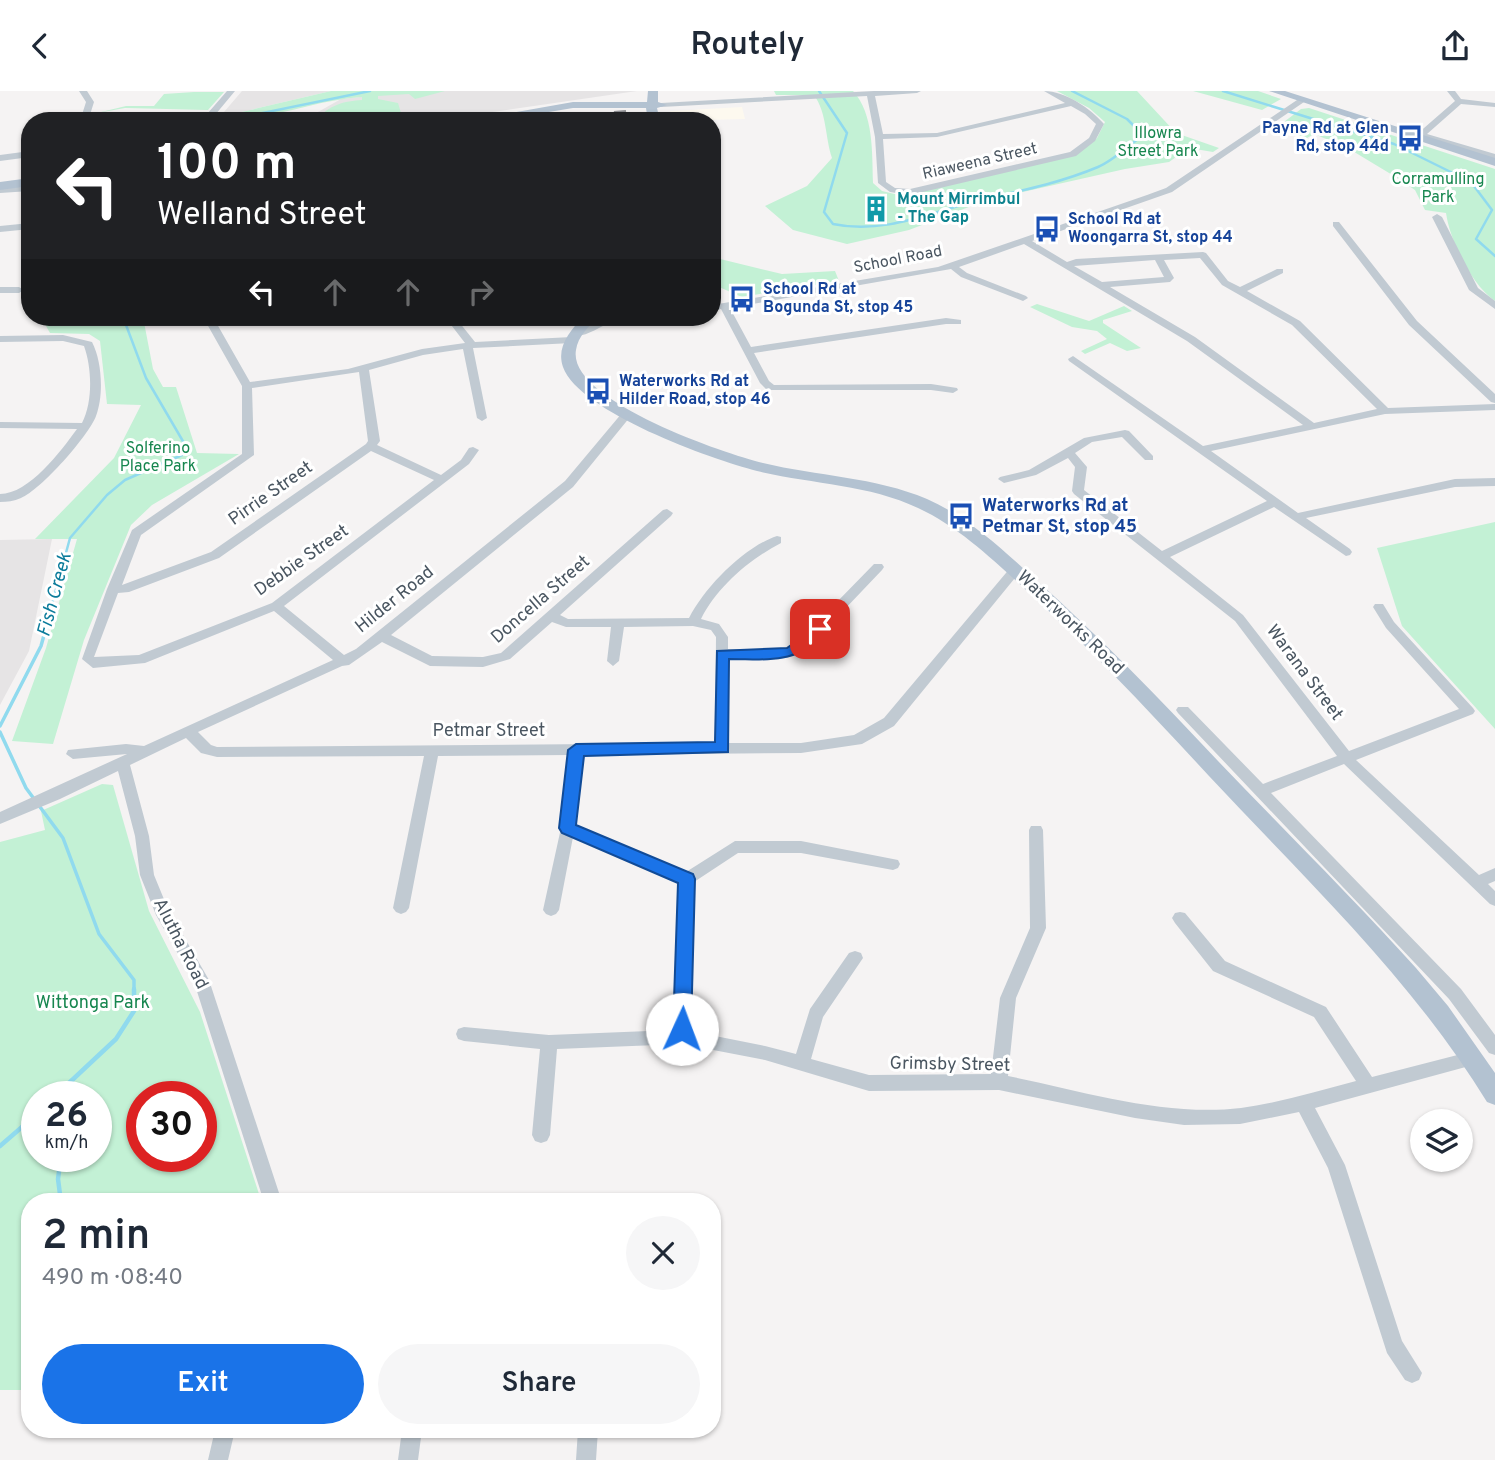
<!DOCTYPE html>
<meta charset="utf-8">
<style>
:root{--surface:#fff;--page:#f6f6f7;--text:#1f2937;--muted:#747a83;--accent:#1a73e8}
body{margin:0;font-family:Overpass,sans-serif;background:var(--page);color:var(--text);height:100vh;display:flex;flex-direction:column;font-size:26px;white-space:nowrap}
*{box-sizing:border-box;margin:0}
p{font-size:23px;color:var(--muted)}
.icon{flex:none;width:38px;height:38px;fill:none;stroke:currentColor;stroke-width:2;stroke-linecap:round;stroke-linejoin:round}
.map{position:relative;flex:1;overflow:hidden}
.details{position:absolute;left:21px;top:1102px;width:700px;height:245px;display:flex;flex-direction:column;background:var(--surface);border-radius:28px;box-shadow:0 2px 5px #0004}
.details>*{flex:none}
.top-card{position:absolute;left:21px;top:21px;width:700px;height:214px;border-radius:28px;box-shadow:0 2px 5px #0004;background:#202124;color:#fff;overflow:hidden}
.controls{position:absolute;left:1410px;top:1018px;display:grid;gap:14px}
.controls a{display:grid;place-items:center;width:63px;height:63px;border-radius:50%;background:var(--surface);box-shadow:0 2px 5px #0004;font-size:35px}
.speed{position:absolute;left:21px;top:990px;display:flex;gap:14px;font-size:35px;font-weight:700;text-align:center}
.speed>*{display:grid;place-content:center;width:91px;height:91px;border-radius:50%;background:var(--surface);box-shadow:0 2px 5px #0004;line-height:1}
.speed small{font-size:18px;font-weight:400}
.speed .limit{border:10px solid #d22;background:#fff;color:#111}
.pin{position:absolute;display:grid;place-items:center;width:60px;height:60px;color:#fff;margin:-30px;border-radius:14px;box-shadow:0 4px 10px #0006}
.me{position:absolute;width:77px;margin:-38px;rotate:2deg;stroke-linejoin:round;filter:drop-shadow(0 0 5px #0008)}
.turn{display:flex;align-items:center;gap:24px;height:147px;padding:0 21px;font-size:32px}
.turn .icon{width:91px;height:91px;stroke-width:2.5}
.turn b{display:block;font-size:49px;line-height:60px}
.lanes{display:flex;align-items:center;height:66px;padding:0 21px;background:#0003;justify-content:center;gap:35px;direction:ltr}
.lanes .off{opacity:.35}
.round{display:grid;place-items:center;flex:none;width:74px;height:74px;border-radius:37px;background:var(--page)}
.summary{display:flex;align-items:center;justify-content:space-between;height:119px;padding:0 21px}
h1{font-size:42px;font-weight:600;line-height:52px}
.button{display:flex;gap:14px;margin-top:auto;padding:14px 21px}
.button a{flex:1;height:80px;border-radius:42px;background:var(--accent);color:#fff;font-size:28px;font-weight:600;line-height:80px;text-align:center}
.button a+a{background:var(--page);color:var(--text)}
header{display:flex;justify-content:space-between;align-items:center;height:91px;padding:0 21px;background:var(--surface);font-size:32px;font-weight:600}
.map>svg:first-child{display:block}
.commercial{fill:#fdf9ef}
.education{fill:#e6e4e5}
.green{fill:#c3f1d5;fill-rule:evenodd}
.lines{fill:none;stroke-linecap:round;stroke-linejoin:round}
.stream-far2{stroke:#90daee;stroke-width:2.5}
.stream-far1{stroke:#90daee;stroke-width:3.5}
.stream{stroke:#90daee;stroke-width:4.5}
.building{fill:#cdcfd5;stroke:#909195;stroke-width:2}
.minor{fill:#c1cad2;fill-rule:evenodd}
.major{fill:#b3c2d1;fill-rule:evenodd}
.route{fill:#1a73e8;stroke:#114b97;stroke-width:2}
.labels{text-anchor:middle;dominant-baseline:central;stroke-width:6;stroke-linejoin:round;paint-order:stroke}
.far-transit-label{font-size:16px;font-weight:bold;fill:#164399;stroke:#fff;text-anchor:start}
.far-park-label{font-size:16px;fill:#17864f;stroke:#fff}
.far-street-label{font-size:16px;fill:#4a5661;stroke:#fff}
.far-culture-label{font-size:16px;font-weight:bold;fill:#0d838f;stroke:#fff;text-anchor:start}
.street-label{font-size:18px;fill:#4a5661;stroke:#fff}
.transit-label{font-size:18px;font-weight:bold;fill:#164399;stroke:#fff;text-anchor:start}
.park-label{font-size:18px;fill:#17864f;stroke:#fff}
.water-label{font-size:19px;font-style:italic;fill:#0c7c9b;stroke:#fff}
</style>
<header><svg class="icon" aria-label="back" viewBox="0 0 24 24"><path d="M15 5l-7 7 7 7"/></svg>Routely<svg class="icon" aria-label="share" viewBox="0 0 24 24"><path d="M12 15V3M7 8l5-5 5 5M5 13v7h14v-7"/></svg></header>
<div class="map">
<svg width="1495" height="1369" viewBox="0 0 1495 1369">
<rect width="100%" height="100%" fill="#f5f3f3"/>
<path class="commercial" d="M742,16L745,28L667,30V22L671,20Z"/>
<path class="education" d="M242,0H331L229,24L224,21Z
M419,0H637L430,30H302L341,8Z
M52,448L29,560L0,614V449Z"/>
<path class="green" d="M331,0H445L415,8L409,3L378,5V8L398,12L401,22L390,30H317C327,14 345,10 362,9V6C314,9 269,30 220,30L224,21L229,24Z
M774,0H853C874,23 872,62 873,92L882,100L903,105L1075,64L1097,47L1105,31L1089,17L1057,0H1137L1176,42L1219,57L1213,61L1189,57L1169,71L1125,78L987,109L909,139L847,153L793,139L765,115L807,95L832,67C825,46 827,22 814,4H776Z
M1193,0H1258L1281,8L1262,19Z
M194,1H224L208,19L125,17L97,22L126,15H154L164,3Z
M1309,17L1495,78V210C1471,193 1450,150 1446,122L1425,119L1415,99L1394,85L1346,56L1314,43L1307,47L1276,37L1301,18Z
M712,166L782,183L835,180L839,190L742,206L712,193Z
M1037,213L1089,230L1124,215L1132,220L1103,229V232L1141,257L1127,260L1110,252L1085,263L1081,260L1107,248L1097,240L1072,236L1030,216Z
M41,226H143L153,278L163,296H176L197,362L239,363L152,414L131,434L84,549L53,653L12,650L46,557L77,448H35L114,367L141,314L107,313L100,250L89,243L50,242Z
M1495,431V638L1402,535L1377,457Z
M102,693L113,694L149,820L200,921L259,1103L258,1111H30V1299H0V751L45,739L41,720ZM37,1006H96V1066H37ZM142,1006H201V1066H142Z"/>
<g class="lines">
<path class="stream-far2" d="M819,0L847,42L824,121L833,133C884,144 931,121 980,109C1020,100 1060,92 1098,76C1112,70 1126,57 1138,48V39L1127,28L1072,0
M1223,0L1394,53L1471,91L1492,119L1476,148L1495,165
M223,30L370,0
M48,528L70,447L107,404L125,389L182,364L184,352L146,287L123,226"/>
<path class="stream-far1" d="M0,635L41,555L49,526
M0,641L26,697L63,747L99,843L134,889V900"/>
<path class="stream" d="M54,1006L116,948L134,920V898
M66,1006L67,994
M0,1055L37,1023
M61,1066L58,1088L61,1111"/>
</g>
<path class="building" d="M625,20L626,30H617L615,21Z
M273,24L275,30H253V27Z"/>
<g class="lines">
<path class="minor" d="M79,0H87L94,11L88,30H80L86,11Z
M227,0H235L210,30H201Z
M874,0H921L917,2L875,5L883,43L937,42L1065,12L1044,0C1065,0 1090,17 1104,33L1095,50L1076,65L910,104L890,101L878,92L875,46L867,5L661,16L657,14L661,12ZM1071,15L1085,23L1096,33L1089,47L1070,61L910,98L895,97L886,91L883,48L937,46Z
M1447,0H1455L1461,8L1495,12V16L1461,13L1427,43L1495,63V69L1423,47L1416,48V44L1455,10Z
M1300,7L1307,9L1172,101L1032,150L1067,171L1076,168L1203,161L1206,162L1228,190L1240,196L1277,178H1283V182L1247,200L1300,230L1388,317L1495,313V319L1385,323L1211,360L1298,422L1455,388L1495,387V395L1455,396L1306,427L1350,458L1352,461L1350,464L1346,465L1274,416L1170,466L1243,524L1349,660L1459,618L1386,537L1373,516L1375,513H1383L1394,531L1473,617L1475,620L1473,623L1356,669L1479,784L1495,777V790L1488,793L1495,800V815L1490,813L1344,673L1271,702L1461,898L1495,944V964L1489,962L1449,908L1178,622L1176,619L1178,616H1188L1263,693L1337,665L1235,530L1074,403L1072,400L1075,376L1068,367L1036,384L1004,392L998,388L1000,386L1029,379L1084,347L1125,339L1129,340L1153,365V369H1145L1122,346L1092,351L1075,362L1087,376L1084,399L1162,460L1267,410L1069,270L1068,268L1073,265L1203,355L1303,334L1187,250L1024,153L959,176L967,182L1026,205L1028,207L1023,210L961,186L951,178L730,217L751,256L946,227L961,229V233H946L754,262L769,290L774,294L931,293L957,297L958,299L953,302L931,299H767L760,292L721,218L712,220V214L938,176L1147,104L1166,97ZM1200,167L1222,194L1292,234L1377,318L1314,332L1195,246L1110,196L1170,191L1174,187L1164,169ZM1155,169L1164,186L1102,191L1074,175Z
M533,19H536L541,30H533L529,21Z
M30,60V66L0,70V64Z
M30,94V100L0,102V96Z
M1437,123L1442,126L1478,197L1495,210V218L1469,199L1432,126Z
M1333,131H1339L1417,230L1495,303V312L1491,311L1409,234L1333,135Z
M30,132V138L0,141V135Z
M30,141V156H24L25,144Z
M0,196H19L24,199L19,202H0Z
M203,226H213L250,291L348,278L422,258L465,252L445,226H455L475,251L572,246L577,249L572,252L473,257L487,327L482,330L477,327L463,258L423,264L369,279L380,350L377,354L441,384L461,369L469,357L473,356L479,359L469,373L284,515L344,564L356,558L565,390L622,322L626,321L631,324L630,326L573,396L391,544L432,565L483,566L501,562L663,419L667,418L673,422L671,425L560,524L568,528L689,527C705,496 744,456 777,445L781,446V452C750,468 717,496 701,528L719,533L728,546V558H781L794,555L874,473H882L884,476L882,479L803,562L781,568H728L729,652H801L854,644L884,627L1011,476H1019L1021,479L1019,482L894,635L862,653L801,662L582,664L576,734L686,781L735,750H801L898,769L900,773L898,777L893,779L801,762H738L694,791L690,940L765,955L796,963L810,918L849,862L855,860L861,862L863,867L823,926L811,968L869,984L991,983L1000,907L1030,837L1029,739L1031,735H1041L1043,739L1046,837L1016,907L1008,985C1083,1000 1164,1026 1241,1017C1279,1012 1318,1000 1356,990L1314,926L1213,880L1175,832L1172,827L1175,822L1180,821L1185,822L1225,870L1326,916L1372,986L1473,960L1479,962L1481,967L1479,972L1473,974L1315,1017L1345,1074L1402,1250L1422,1282L1419,1289L1412,1292L1405,1289L1387,1262L1328,1077L1299,1021L1240,1033L1184,1034L1135,1027L999,999L869,1000L765,969L682,953L557,958L550,1044L547,1050L541,1052L535,1050L532,1044L540,958L464,950L458,948L456,943L458,938L464,936L549,944L674,939L679,791L573,746L559,819L556,823L551,825L546,823L543,819L561,737L569,664L438,665L409,817L406,821L401,823L396,821L393,817L424,665L217,666L201,662L186,647L130,674L149,745L154,784L168,818L209,889L282,1111H264L194,891L156,824L140,784L135,745L118,680L60,708L0,733V721L127,663L73,668L66,663L68,659L126,653L144,655L333,569L274,520L145,572L93,577L82,568L107,498L132,439L242,363V295ZM359,281L368,350L366,353L211,461L122,494L141,444L254,364L252,297ZM371,360L434,389L272,512L139,564L94,566L118,502L129,501L219,467ZM552,531L566,536H611L607,570L613,575L619,570L624,536L693,535L711,539L716,546L715,652L217,656L211,654L198,641L342,575L349,574L382,551L430,575L483,576L510,568Z
M607,226H662C646,236 627,226 612,231C600,235 581,250 570,243Z
M63,244L92,251C102,270 104,304 96,325C89,344 41,399 21,407C14,410 7,411 0,411V403C29,403 61,360 77,338L0,337V331L82,332C93,311 92,277 84,255L63,250L0,251V245Z
M215,1339H235L228,1369H208Z
M402,1339H422L418,1369H398Z
M578,1339H598L596,1369H576Z"/>
<path class="major" d="M648,0H658V11L667,14L657,17L660,30H648L646,17H573L494,30H466L573,11H647Z
M1269,0H1285L1495,67V75Z
M30,87V95L0,99V91Z
M583,226H597C589,236 578,245 576,259C567,309 723,362 763,372C817,385 875,386 927,408C968,426 1002,458 1035,488C1099,545 1159,607 1218,670C1284,739 1352,806 1416,877L1448,915L1495,982V1014L1487,1011C1411,887 1307,790 1209,685C1150,621 1090,557 1025,498C992,468 959,436 918,417C868,393 810,393 757,380C711,368 579,321 563,276C556,256 570,240 583,226Z"/>
</g>
<path class="route" d="M820,533L825,534V541C796,574 770,568 729,568L728,661L584,665L576,734L693,783L695,788L691,938L688,944L682,946L675,944L673,938L678,792L562,742L559,737L568,659L576,653L715,651L717,560L787,557Z"/>
<defs>
<g id="bus-bare" transform="scale(2.1)"><path d="M-5-6H5V4H4V6H2V4H-2V6H-4V4H-5ZM-3.5-4V0h7V-4ZM-3.5 1.2v1.5H-2V1.2ZM2 1.2v1.5H3.5V1.2Z" fill="#1a4fb4" stroke="#fff" stroke-width="2.5" paint-order="stroke"/></g>
<g id="building-bare" transform="scale(2.1)"><path d="M-4-6H4V6H1V3H-1V6H-4ZM-2.5-4.3h1.7v1.8h-1.7ZM.8-4.3h1.7v1.8H.8ZM-2.5-1h1.7V.8h-1.7ZM.8-1h1.7V.8H.8Z" fill="#0f9aa8" stroke="#fff" stroke-width="2.5" paint-order="stroke"/></g>
</defs>
<g fill-rule="evenodd">
<use href="#bus-bare" x="1410" y="47"/>
<use href="#building-bare" x="876" y="118"/>
<use href="#bus-bare" x="1047" y="138"/>
<use href="#bus-bare" x="742" y="208"/>
<use href="#bus-bare" x="598" y="300"/>
<use href="#bus-bare" x="961" y="425"/>
</g>
<g class="labels">
<g class="far-transit-label">
<text x="1389" y="38" text-anchor="end">Payne Rd at Glen<tspan x="1389" dy="18">Rd, stop 44d</tspan></text>
<text x="1068" y="129">School Rd at<tspan x="1068" dy="18">Woongarra St, stop 44</tspan></text>
<text x="763" y="199">School Rd at<tspan x="763" dy="18">Bogunda St, stop 45</tspan></text>
<text x="619" y="291">Waterworks Rd at<tspan x="619" dy="18">Hilder Road, stop 46</tspan></text>
</g>
<g class="far-park-label">
<text x="1158" y="43">Illowra<tspan x="1158" dy="18">Street Park</tspan></text>
<text x="1438" y="89">Corramulling<tspan x="1438" dy="18">Park</tspan></text>
<text x="158" y="358">Solferino<tspan x="158" dy="18">Place Park</tspan></text>
</g>
<g class="far-street-label">
<text transform="translate(980 71) rotate(-13)">Riaweena Street</text>
<text transform="translate(898 169) rotate(-11)">School Road</text>
</g>
<g class="far-culture-label">
<text x="897" y="109">Mount Mirrimbul<tspan x="897" dy="18">- The Gap</tspan></text>
</g>
<g class="street-label">
<text transform="translate(271 403) rotate(-35)">Pirrie Street</text>
<text transform="translate(302 470) rotate(-35)">Debbie Street</text>
<text transform="translate(395 509) rotate(-39)">Hilder Road</text>
<text transform="translate(541 509) rotate(-41)">Doncella Street</text>
<text transform="translate(1070 532) rotate(44)">Waterworks Road</text>
<text transform="translate(1304 582) rotate(53)">Warana Street</text>
<text x="489" y="640">Petmar Street</text>
<text transform="translate(180 853) rotate(63)">Alutha Road</text>
<text transform="translate(950 974) rotate(1)">Grimsby Street</text>
</g>
<g class="transit-label">
<text x="982" y="415">Waterworks Rd at<tspan x="982" dy="21">Petmar St, stop 45</tspan></text>
</g>
<g class="park-label">
<text x="93" y="912">Wittonga Park</text>
</g>
<g class="water-label">
<text transform="translate(55 504) rotate(-75)">Fish Creek</text>
</g>
</g>
</svg>
<div class="controls">
<a><svg class="icon" aria-label="layers" viewBox="0 0 24 24"><path d="M12 4l9 5-9 5-9-5zM3 14l9 5 9-5"/></svg></a>
</div>
<div class="speed"><div>26<small>km/h</small></div><div class="limit">30</div></div>
<div class="pin" style="left:820px;top:538px;background:#d93025"><svg class="icon" aria-label="arrive" viewBox="0 0 24 24"><path d="M6 21V4h12l-3 4 3 4H6"/></svg></div>
<svg class="me" style="left:682px;top:938px" viewBox="-20 -20 40 40"><circle r="19" fill="#fff"/><path d="M0-13L10 11 0 6-10 11z" fill="#1a73e8"/></svg>
<div class="top-card">
<div class="turn"><svg class="icon" aria-label="left" viewBox="0 0 24 24"><path d="M17 20v-9H6M10 6l-5 5 5 5"/></svg><div><b>100 m</b>Welland Street</div></div>
<div class="lanes"><svg class="icon" aria-label="left" viewBox="0 0 24 24"><path d="M17 20v-9H6M10 6l-5 5 5 5"/></svg><svg class="icon off" aria-label="ahead" viewBox="0 0 24 24"><path d="M12 20V5M6 11l6-6 6 6"/></svg><svg class="icon off" aria-label="ahead" viewBox="0 0 24 24"><path d="M12 20V5M6 11l6-6 6 6"/></svg><svg class="icon off" aria-label="right" viewBox="0 0 24 24"><path d="M7 20v-9h11M14 6l5 5-5 5"/></svg></div>
</div>
<section class="details">
<div class="summary"><div><h1>2 min</h1><p>490 m · 08:40</p></div><a class="round"><svg class="icon" aria-label="close" viewBox="0 0 24 24"><path d="M6 6l12 12M18 6L6 18"/></svg></a></div>
<div class="button"><a>Exit</a><a>Share</a></div>
</section>
</div>
